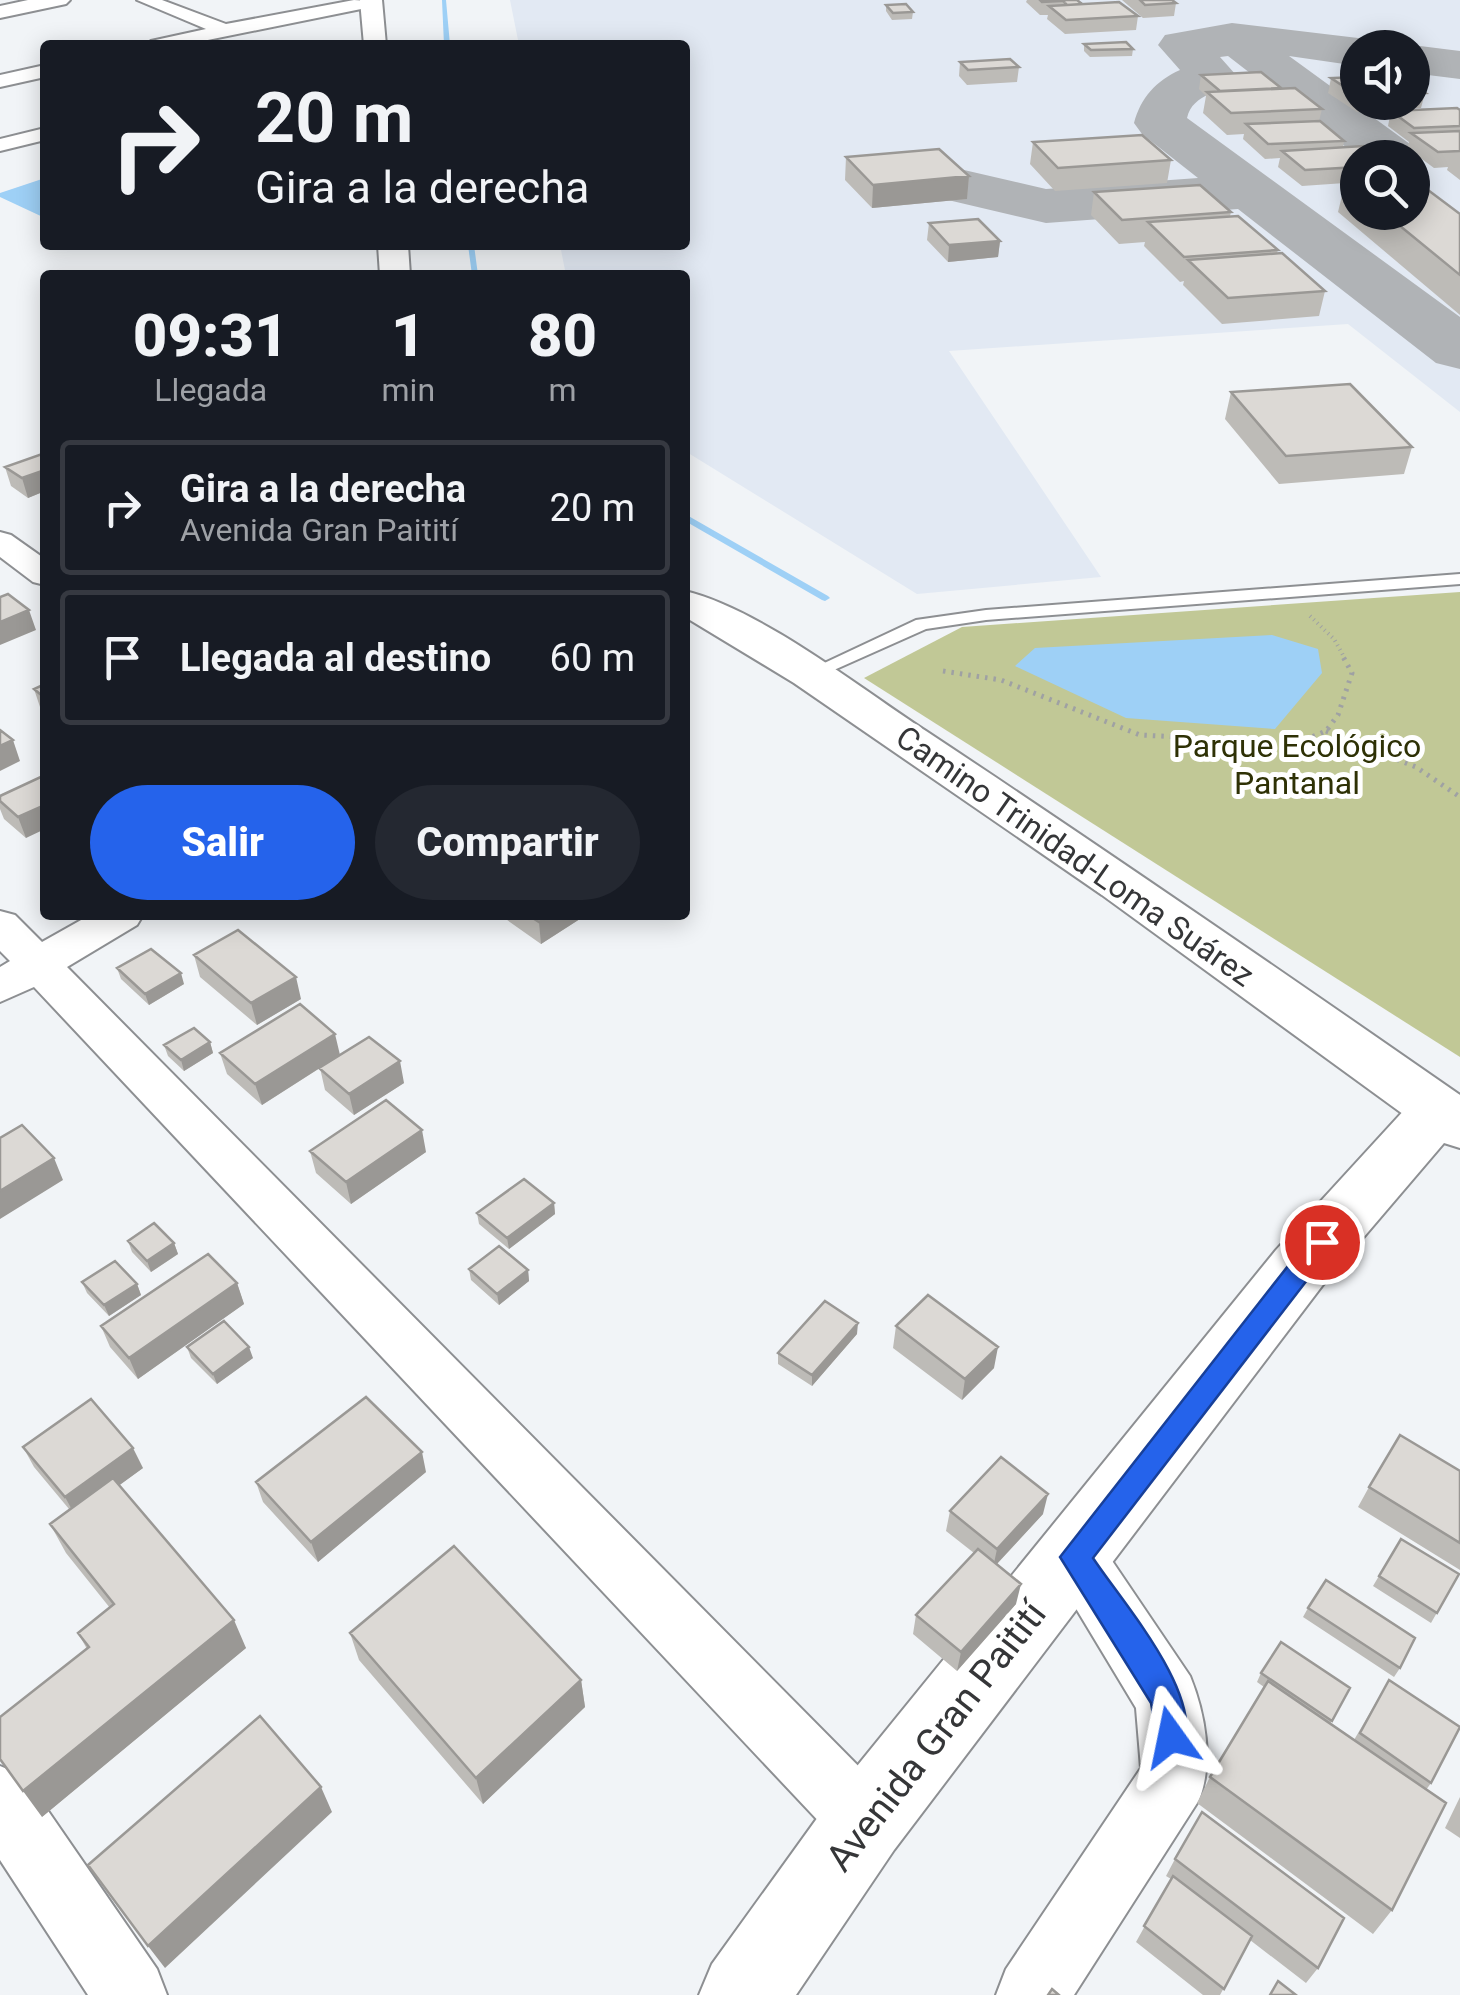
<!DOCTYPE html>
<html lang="es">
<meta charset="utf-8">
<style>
:root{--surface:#171b24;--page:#242831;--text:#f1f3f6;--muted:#9ea1a6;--line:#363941;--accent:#2563eb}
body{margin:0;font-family:Roboto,sans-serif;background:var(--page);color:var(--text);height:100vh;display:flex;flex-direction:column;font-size:38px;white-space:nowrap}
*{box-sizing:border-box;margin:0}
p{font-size:32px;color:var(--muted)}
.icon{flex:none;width:55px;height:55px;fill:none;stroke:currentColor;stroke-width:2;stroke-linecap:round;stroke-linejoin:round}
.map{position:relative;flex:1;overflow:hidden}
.side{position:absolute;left:40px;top:270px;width:650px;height:650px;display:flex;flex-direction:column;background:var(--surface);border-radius:10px;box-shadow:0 5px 25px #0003}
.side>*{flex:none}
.hud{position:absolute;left:40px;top:40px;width:650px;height:210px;border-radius:10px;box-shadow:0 5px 25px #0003;background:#171b24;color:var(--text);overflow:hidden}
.tools{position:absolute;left:1340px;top:30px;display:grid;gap:20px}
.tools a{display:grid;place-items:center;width:90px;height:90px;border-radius:50%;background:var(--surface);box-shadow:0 5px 25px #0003;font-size:50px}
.pin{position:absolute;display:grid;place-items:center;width:85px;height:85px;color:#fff;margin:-42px;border:5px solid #fff;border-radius:50%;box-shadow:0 2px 10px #0007}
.me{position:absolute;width:110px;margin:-55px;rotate:348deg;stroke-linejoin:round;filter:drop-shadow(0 0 8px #0008)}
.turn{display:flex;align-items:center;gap:35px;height:210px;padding:0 50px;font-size:45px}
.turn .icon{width:130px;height:130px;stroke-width:2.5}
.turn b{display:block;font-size:70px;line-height:85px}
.eta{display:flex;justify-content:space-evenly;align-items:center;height:170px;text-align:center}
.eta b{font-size:60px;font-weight:800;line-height:70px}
.button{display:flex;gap:20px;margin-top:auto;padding:20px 50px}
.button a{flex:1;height:115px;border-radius:60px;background:var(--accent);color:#fff;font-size:40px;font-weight:800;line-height:115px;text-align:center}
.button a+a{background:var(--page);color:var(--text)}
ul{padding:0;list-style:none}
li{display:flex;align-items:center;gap:30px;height:135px;margin:0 20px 15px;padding:0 30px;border:5px solid var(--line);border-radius:10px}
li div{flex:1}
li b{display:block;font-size:38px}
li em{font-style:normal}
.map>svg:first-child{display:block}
.built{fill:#e2e9f3;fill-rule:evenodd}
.green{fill:#c1c896}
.water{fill:#9ed0f6}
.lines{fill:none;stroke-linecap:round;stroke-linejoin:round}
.stream{fill:#9ed0f6;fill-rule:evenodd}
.taxiway{fill:#b0b3b6;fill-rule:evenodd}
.lane-casing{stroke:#8d8f92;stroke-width:4}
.street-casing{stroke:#8d8f92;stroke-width:4}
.secondary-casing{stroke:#8d8f92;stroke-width:4}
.primary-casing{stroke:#8d8f92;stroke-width:4}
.path-far1{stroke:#9fa1a3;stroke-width:4;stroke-dasharray:1 4;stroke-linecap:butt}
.path{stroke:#9fa1a3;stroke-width:5;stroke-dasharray:2.5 6;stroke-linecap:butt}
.lane{fill:#fff;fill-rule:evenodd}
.street{fill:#fff;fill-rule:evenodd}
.secondary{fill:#fff;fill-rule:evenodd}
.primary{fill:#fff;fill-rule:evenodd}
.wall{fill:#bdbbb7}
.shaded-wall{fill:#9a9895}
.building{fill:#dcd9d5;stroke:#9a9895;stroke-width:2.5}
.route{fill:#2563eb;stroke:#184099;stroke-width:2.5}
.labels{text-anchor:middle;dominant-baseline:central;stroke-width:10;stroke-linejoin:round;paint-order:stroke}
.park-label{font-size:32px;fill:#2e3105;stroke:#fff}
.street-label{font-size:32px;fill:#353638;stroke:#fff}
.near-street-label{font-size:38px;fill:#353638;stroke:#fff}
</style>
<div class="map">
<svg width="1460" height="1995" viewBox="0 0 1460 1995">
<rect width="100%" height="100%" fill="#f1f4f7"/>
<path class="built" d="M510,0H1460V412L1348,324L949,351L1101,577L917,594L685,451V275H566L560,245H685V45H519ZM1358,48H1412V102H1358ZM1358,158H1412V212H1358Z"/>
<path class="green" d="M1460,592V1057L864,678L962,627Z"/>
<path class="water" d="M45,178V218L0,197V193Z
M1272,635L1318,649L1322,673L1275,729L1126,718L1015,666L1035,648Z"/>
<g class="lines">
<path class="stream" d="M442,0H446L450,45H444Z
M468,245H474L478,275H472Z
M685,514L828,596L830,598L825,601L822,600L685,521Z"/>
<path class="taxiway" d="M1232,23L1358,38L1375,42L1378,48H1358V66L1289,56L1414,147L1422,158L1414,169L1412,158H1360L1228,56L1220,57L1236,75C1222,95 1193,92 1187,118L1460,317V369L1436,363L1238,209L1046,223L931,196L923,184L931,172L951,167L1046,189L1198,178L1142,134L1134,123C1141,97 1156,81 1180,70L1158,45L1165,35Z
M1412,45L1460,51V79L1412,73V48H1401Z"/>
<g class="lane-casing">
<path id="lane" d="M1460,574V584L986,620L926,629L816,678L810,679L801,674L916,620L986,610Z"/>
</g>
<g class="street-casing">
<path id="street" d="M137,0H162L226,24L354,0L380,2L371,7L183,45H149L151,41L206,29Z
M45,65V77L0,87V75Z
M45,128V140L0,151V139Z
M0,532L11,535L45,559V585L33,582L0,557Z
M0,911L15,915L42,942L90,915H143L137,925L67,967L889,1797L899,1821L889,1845L865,1855L841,1845L34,987L0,1002V967L10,961L0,951Z
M1075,1529L1096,1537L1190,1676C1205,1713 1214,1762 1199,1800L1074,1995H996L1006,1969L1141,1768L1136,1708L1045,1557L1054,1537Z
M0,1766L24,1776L157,1969L167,1995H88L0,1860Z"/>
</g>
<g class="secondary-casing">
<path id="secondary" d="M28,0H70L66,4L0,18V6Z
M360,0H382L386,45H364Z
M378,245H408L410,275H380Z
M685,591C760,609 860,688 926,731C1106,850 1283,972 1460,1095V1125L1439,1132L1418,1125L1102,895L794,683L685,617Z"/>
</g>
<g class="primary-casing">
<path id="primary" d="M1439,1088L1460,1095V1148L1444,1143L1322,1286L894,1850L796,1995H699L712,1964L836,1792L1276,1250L1418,1095Z"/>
</g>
<path class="path-far1" d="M1310,616L1334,639L1343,655"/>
<path class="path" d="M943,671L1001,680L1140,735L1298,743L1326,731L1338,715L1352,673L1341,653
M1326,731L1416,767L1460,797"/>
<use href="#lane" class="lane"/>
<use href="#street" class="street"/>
<use href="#secondary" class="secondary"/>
<use href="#primary" class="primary"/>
</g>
<path class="wall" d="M1027,0H1077L1082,4L1138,16L1136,30L1065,34L1047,19L1048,15H1040L1026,2Z
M1122,0H1172L1176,3L1174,16L1143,18Z
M886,5L913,12L912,19L892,20L886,11Z
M1084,44L1133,49L1132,56L1090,57L1084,51Z
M960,62L1019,67L1017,82L967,85L959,76Z
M1201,75L1281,88L1322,109L1319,121L1344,141L1343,148L1358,158V212L1460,214V315L1338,212L1345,183L1302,186L1278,167L1280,158L1265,159L1243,139L1244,134L1227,135L1203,113L1206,96L1199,89Z
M1358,77V102H1412V86L1425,93L1421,108L1357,112L1328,93L1331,78Z
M1460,110V180L1447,170L1448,167L1434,168L1407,148L1409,142L1388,126L1391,111Z
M1033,142L1171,160L1167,183L1055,191L1030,164Z
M846,157L969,176L967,199L872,208L845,180Z
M1094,192L1231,212L1230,216L1278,250L1277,253L1325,291L1319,316L1222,324L1183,285L1184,281L1180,282L1144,246L1145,242L1119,244L1091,215Z
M929,223L1000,241L998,257L948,262L927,240Z
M1231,392L1412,447L1404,474L1279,484L1225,419Z
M45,453V491L28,498L11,486L5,467Z
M45,684V713L41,710L34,689Z
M45,775L26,838L4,819L0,809V796Z
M500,915H583V917L541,944Z
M194,955L301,999L257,1025L200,977Z
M117,968L184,984L149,1005L121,979Z
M210,1042L213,1053L184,1071L168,1056L164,1045Z
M220,1053L340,1055L404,1083L354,1115L325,1090L320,1068L262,1105L227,1074Z
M310,1151L426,1152L351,1204L316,1173Z
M554,1203L555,1214L509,1249L479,1224L477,1213Z
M128,1241L174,1243L178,1254L151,1272L132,1252Z
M469,1269L528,1270L529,1281L499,1305L471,1280Z
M82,1282L137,1284L141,1295L109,1316L87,1293Z
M237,1283L244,1304L138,1379L110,1347L101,1326Z
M896,1326L994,1368L962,1400L893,1348Z
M857,1334L812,1386L778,1364V1353Z
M187,1347L253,1358L217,1384L191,1358Z
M23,1447L143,1468L119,1485L246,1648L42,1817L87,1649L78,1633L110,1608L66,1553L50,1524L69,1509L34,1467Z
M1460,1471V1570L1358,1507L1369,1487Z
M426,1472L318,1562L263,1502L256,1482Z
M950,1511L1043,1514L997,1564L1016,1604L957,1671L913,1634L916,1615L974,1553L946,1531Z
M1401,1539L1459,1574L1431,1623L1373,1586Z
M1308,1608L1400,1668L1394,1677L1303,1617Z
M350,1633L581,1680L585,1707L483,1804L359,1660Z
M1261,1673L1350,1688L1330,1724L1354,1740L1389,1680L1431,1783L1426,1790L1392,1910L1373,1934L1197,1803L1210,1777L1264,1687L1257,1682Z
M1460,1797V1838L1445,1828Z
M1175,1859L1318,1968L1306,1983L1250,1940L1220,1995H1203L1136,1942L1171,1879L1166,1876Z"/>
<path class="shaded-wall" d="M969,176L967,199L872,208L873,185Z
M1000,241L998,257L948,262L949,245Z
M45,470V491L28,498L22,478Z
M29,610L36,630L0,645V622Z
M13,740L20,761L0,771V746Z
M45,805V829L26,838L18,817Z
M550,915H583V917L541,944L539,922Z
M181,973L184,984L149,1005L145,994Z
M296,977L301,999L257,1025L251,1003Z
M335,1034L340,1055L262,1105L255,1084Z
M210,1042L213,1053L184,1071L181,1060Z
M400,1061L404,1083L354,1115L349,1094Z
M422,1130L426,1152L351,1204L346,1182Z
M54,1158L63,1180L0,1219V1191Z
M554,1203L555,1214L509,1249L507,1238Z
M174,1243L178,1254L151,1272L147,1261Z
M528,1270L529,1281L499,1305L497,1294Z
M237,1283L244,1304L138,1379L129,1358Z
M137,1284L141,1295L109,1316L104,1305Z
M858,1323L857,1334L812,1386V1375Z
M249,1347L253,1358L217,1384L213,1374Z
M998,1347L994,1368L962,1400L965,1379Z
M133,1448L143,1468L76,1517L65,1497Z
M422,1452L426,1472L318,1562L311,1542Z
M1048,1494L1043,1514L993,1568L997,1549Z
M1021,1584L1016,1604L957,1671L961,1652Z
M234,1620L246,1648L42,1817L23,1791Z
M581,1680L585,1707L483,1804L476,1778Z
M321,1787L332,1812L165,1968L148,1946Z"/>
<path class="building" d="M1040,0H1062L1063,1L1042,2Z
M1062,0H1077L1082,4L1067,5Z
M1140,0H1172L1176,3L1145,5Z
M1119,2L1138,16L1066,20L1049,6Z
M906,4L913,12L893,13L886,5Z
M1126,42L1133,49L1091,50L1084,44Z
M1010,59L1019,67L968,70L960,62Z
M1261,72L1281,88L1220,91L1201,75Z
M1358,77V96L1331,78Z
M1412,86L1425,93L1412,94Z
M1295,88L1322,109L1231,113L1207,92Z
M1457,108L1460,110V126L1414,128L1391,111Z
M1320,121L1344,141L1268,144L1246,124Z
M1460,131V151L1438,152L1411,133Z
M1142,135L1171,160L1058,168L1033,142Z
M1364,146L1379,158H1358V167L1305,170L1282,151Z
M939,149L969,176L873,185L846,157Z
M1412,178L1460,214V275L1383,212H1412Z
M1345,181H1358V192Z
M1200,185L1231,212L1122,220L1094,192Z
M1238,216L1278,250L1184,257L1148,222Z
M978,219L1000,241L949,245L929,223Z
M1282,253L1325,291L1228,298L1188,260Z
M1350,384L1412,447L1286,456L1231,392Z
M45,453V470L22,478L5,467Z
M8,594L29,610L0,622V597Z
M45,684V698L34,689Z
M0,730L13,740L0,746Z
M45,775V805L18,817L0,801V796Z
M528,915H550L539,922Z
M238,930L296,977L251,1003L194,955Z
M151,949L181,973L145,994L117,968Z
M300,1004L335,1034L255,1084L220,1053Z
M194,1028L210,1042L181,1060L164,1045Z
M369,1037L400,1061L349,1094L319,1068Z
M386,1100L422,1130L346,1182L310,1151Z
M22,1125L54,1158L0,1191V1138Z
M524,1179L554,1203L507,1238L477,1213Z
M154,1223L174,1243L147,1261L128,1241Z
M499,1246L528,1270L497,1294L469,1269Z
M208,1254L237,1283L129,1358L101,1326Z
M115,1261L137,1284L104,1305L82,1282Z
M928,1295L998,1347L965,1379L896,1326Z
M825,1301L858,1323L812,1375L778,1353Z
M224,1321L249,1347L213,1374L187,1347Z
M366,1397L422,1452L311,1542L256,1482Z
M91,1399L133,1448L65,1497L23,1447Z
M1400,1435L1460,1471V1543L1369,1487Z
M1001,1457L1048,1494L997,1549L950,1511Z
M113,1478L234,1620L23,1791L0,1759V1717L89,1647L78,1633L114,1604L50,1524Z
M1401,1539L1459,1574L1437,1613L1379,1576Z
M454,1546L581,1680L476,1778L350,1633Z
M978,1549L1021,1584L961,1652L916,1615Z
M1326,1580L1415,1638L1400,1668L1308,1608Z
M1281,1642L1350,1688L1332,1721L1261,1673Z
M1389,1680L1460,1727L1431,1783L1360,1733Z
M1268,1681L1446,1803L1392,1910L1210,1777Z
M260,1716L321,1787L148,1946L88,1865Z
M1202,1812L1344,1918L1318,1968L1175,1859Z
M1173,1876L1252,1936L1224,1989L1144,1926Z
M1278,1981L1296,1995H1270Z
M1052,1989L1059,1995H1048Z"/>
<path class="route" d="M1322,1231L1331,1234L1335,1242L1331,1249L1093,1558C1122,1602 1205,1695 1183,1749L1171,1754L1159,1749L1151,1703L1060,1557L1313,1234Z"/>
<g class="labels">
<g class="park-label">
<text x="1297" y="746">Parque Ecológico<tspan x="1297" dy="37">Pantanal</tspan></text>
</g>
<g class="street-label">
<text transform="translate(1075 856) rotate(35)">Camino Trinidad-Loma Suárez</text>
</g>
<g class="near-street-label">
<text transform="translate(936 1736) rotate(-52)">Avenida Gran Paitití</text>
</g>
</g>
</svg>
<div class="tools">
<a><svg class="icon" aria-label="sound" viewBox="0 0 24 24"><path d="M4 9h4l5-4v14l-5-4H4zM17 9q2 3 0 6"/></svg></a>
<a><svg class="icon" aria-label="search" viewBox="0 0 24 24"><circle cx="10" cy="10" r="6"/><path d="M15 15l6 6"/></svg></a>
</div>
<div class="pin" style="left:1322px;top:1242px;background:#d93025"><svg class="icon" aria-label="arrive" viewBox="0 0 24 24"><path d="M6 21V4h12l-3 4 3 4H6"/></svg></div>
<svg class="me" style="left:1171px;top:1737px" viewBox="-20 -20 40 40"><path d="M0-17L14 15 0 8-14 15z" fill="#2563eb" stroke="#fff" stroke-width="4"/></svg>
<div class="hud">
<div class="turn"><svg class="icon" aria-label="right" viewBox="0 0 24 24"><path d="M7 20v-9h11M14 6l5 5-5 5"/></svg><div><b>20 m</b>Gira a la derecha</div></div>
</div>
<section class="side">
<div class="eta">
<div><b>09:31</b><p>Llegada</p></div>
<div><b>1</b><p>min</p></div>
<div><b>80</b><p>m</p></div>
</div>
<ul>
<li><svg class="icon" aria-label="right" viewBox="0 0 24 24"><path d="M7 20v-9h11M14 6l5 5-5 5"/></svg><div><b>Gira a la derecha</b><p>Avenida Gran Paitití</p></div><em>20 m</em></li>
<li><svg class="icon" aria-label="arrive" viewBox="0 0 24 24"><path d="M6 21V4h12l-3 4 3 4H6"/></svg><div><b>Llegada al destino</b></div><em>60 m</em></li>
</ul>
<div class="button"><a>Salir</a><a>Compartir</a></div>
</section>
</div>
